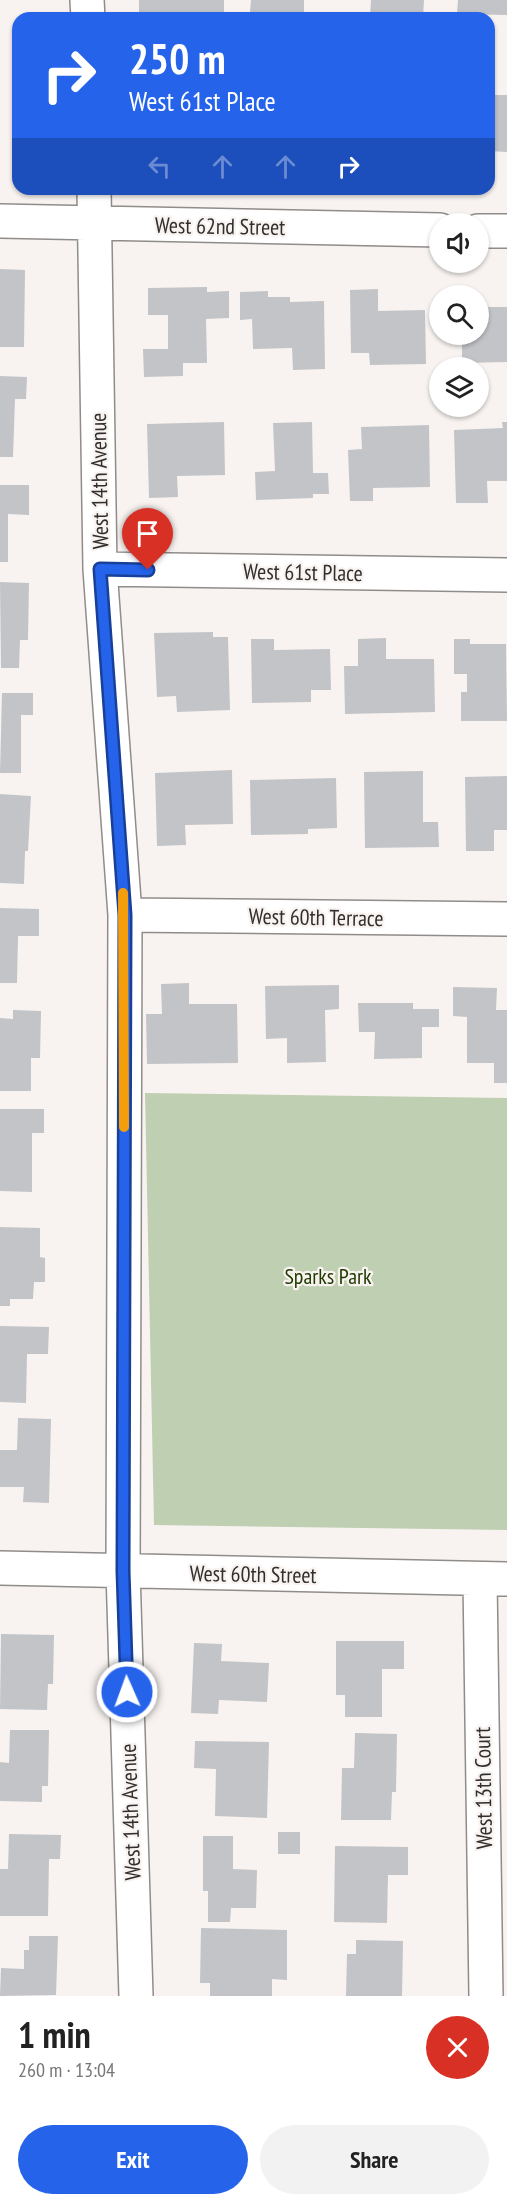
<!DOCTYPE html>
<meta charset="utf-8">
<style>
:root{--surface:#fff;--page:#f2f2f2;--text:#222;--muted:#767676;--accent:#2563eb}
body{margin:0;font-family:"PT Sans Narrow",sans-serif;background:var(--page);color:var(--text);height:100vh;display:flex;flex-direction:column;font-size:22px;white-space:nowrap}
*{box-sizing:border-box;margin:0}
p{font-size:20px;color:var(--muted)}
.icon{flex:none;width:33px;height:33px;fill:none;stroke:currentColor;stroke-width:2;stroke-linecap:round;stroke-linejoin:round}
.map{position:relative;height:1996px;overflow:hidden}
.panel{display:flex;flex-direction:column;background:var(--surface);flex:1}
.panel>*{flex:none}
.banner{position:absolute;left:12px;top:12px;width:483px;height:183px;border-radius:18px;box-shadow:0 2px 4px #0004;background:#2563eb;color:#fff;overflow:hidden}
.controls{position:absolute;left:429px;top:213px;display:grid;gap:12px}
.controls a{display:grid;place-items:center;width:60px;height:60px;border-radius:50%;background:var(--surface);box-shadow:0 2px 4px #0004;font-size:30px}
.pin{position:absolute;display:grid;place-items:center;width:51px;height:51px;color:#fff;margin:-62px -26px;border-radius:50% 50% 50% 0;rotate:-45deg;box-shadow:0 0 6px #0007}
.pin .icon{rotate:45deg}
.me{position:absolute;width:66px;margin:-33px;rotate:358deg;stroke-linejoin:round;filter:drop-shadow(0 0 4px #0008)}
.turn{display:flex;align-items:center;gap:21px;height:126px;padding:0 18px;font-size:27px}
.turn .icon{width:78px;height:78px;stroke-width:2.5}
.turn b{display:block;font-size:42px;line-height:51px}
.lanes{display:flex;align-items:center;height:57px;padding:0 18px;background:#0003;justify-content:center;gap:30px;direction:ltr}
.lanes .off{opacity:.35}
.round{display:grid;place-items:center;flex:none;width:63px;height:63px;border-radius:32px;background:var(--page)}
.head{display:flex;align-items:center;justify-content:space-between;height:102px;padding:0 18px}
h1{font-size:36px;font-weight:600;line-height:45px}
.button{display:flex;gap:12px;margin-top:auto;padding:12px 18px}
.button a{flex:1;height:69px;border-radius:36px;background:var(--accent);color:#fff;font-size:24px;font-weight:600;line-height:69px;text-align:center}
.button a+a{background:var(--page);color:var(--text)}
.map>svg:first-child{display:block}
.green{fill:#bfcfb2}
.building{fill:#c3c4c8}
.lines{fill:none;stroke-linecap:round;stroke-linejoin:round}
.minor-casing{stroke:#908c8a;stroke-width:36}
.minor{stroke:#fff;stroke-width:33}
.route-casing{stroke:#184099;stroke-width:15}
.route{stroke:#2563eb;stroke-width:10}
.slow{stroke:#f59e0b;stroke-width:10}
.labels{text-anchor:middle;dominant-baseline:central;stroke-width:4.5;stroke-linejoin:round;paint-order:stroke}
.street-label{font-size:22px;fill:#312f2e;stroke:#f8f3f0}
.park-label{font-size:22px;fill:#213b01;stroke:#f8f3f0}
</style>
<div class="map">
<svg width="507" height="1996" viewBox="0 0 507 1996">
<rect width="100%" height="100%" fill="#f8f3f0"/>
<path class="green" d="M145,1093L507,1098V1530L154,1525Z"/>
<path class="building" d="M139,0H224V14L139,12Z
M251,0H304V13L250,12Z
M371,0H424L423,18H370Z
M458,0H507V15L457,14Z
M489,95H507V152L489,151Z
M0,269L25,270L24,347H0Z
M207,287V292L229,291V318L206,319L207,363H183V376L144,377L143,349H168V315H148V288Z
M378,289V311L425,310L426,364L370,365L369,353H351L350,290Z
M268,291V297H290V302L324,301L325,369L293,370L292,348L253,349L252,319L240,320V292Z
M478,307H507V362L462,363V334H478Z
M0,376L27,377L26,399H15L13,457H0Z
M224,422L225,475L177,476L178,497L149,498L147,424Z
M312,422L313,473H328L329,494H313V498L256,500L255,472L275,471L273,423Z
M502,422H507V481H487L488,503H456L454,430L503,428Z
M429,425L430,487L373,488V501H350L348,450L362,449L361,427Z
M0,485H29V515L8,514V562H0Z
M0,582L29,583L28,640H20L19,668H1Z
M213,632V637H228L230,710L177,712L176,696L157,697L154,633Z
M386,638V659H434L435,712L345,714L344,666H358V639Z
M251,639H274V650L330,649L331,690H311V702L252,703Z
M454,639H470V644H506L507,721H461V692H467V674H454Z
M2,693H33V715H21V773H0Z
M232,770L233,824L185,825L186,845L157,846L155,773Z
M423,771V822H438L439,847L365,848L364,772Z
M507,776V830H494V851H466L465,777Z
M336,778L337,828L308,829V834L251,835L250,780Z
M0,794L31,796L28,851H25L24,884L0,883Z
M0,908L39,909V936H18L17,983H0Z
M189,983V1004H237L238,1063L147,1064L146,1014H162L161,984Z
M339,985V1009L325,1010L326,1062L287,1063V1038L266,1039L265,986Z
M453,987L497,988L496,1010H507V1083H494V1063H467V1017L453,1016Z
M358,1003H413V1009H439V1027H422V1058L374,1059L375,1032H359Z
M13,1010L41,1011L40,1058H31V1091H0V1018L13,1019Z
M0,1109H44V1133H32V1192L0,1191Z
M0,1227L40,1228V1257L45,1258V1282H34L33,1299H10V1306H0Z
M0,1326L49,1327L48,1354H27L26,1403L0,1402Z
M18,1418L51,1419L49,1503L23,1502L24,1487H0V1450H17Z
M1,1634L54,1635L53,1684H48L47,1710L0,1709Z
M336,1641H404V1669H382V1717H345V1695H336Z
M194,1643L222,1644L221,1661L269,1663L267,1702L219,1700L218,1714L191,1713Z
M10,1730H49L48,1786H42V1802L0,1801V1762L9,1763Z
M355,1733L397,1734L396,1792H392L391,1820H341L342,1768H354Z
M195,1741L269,1742L267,1818L215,1816L216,1769L194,1768Z
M278,1832H300V1854H278Z
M9,1834L61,1835L60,1859H49L48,1916H0V1869H8Z
M203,1836H233V1869L257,1870L256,1908H231L230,1922H208V1891H203Z
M335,1846L408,1847V1875H388L387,1923L334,1922Z
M201,1928L287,1930V1980L272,1979V1996H210V1983H200Z
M29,1936H58L56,1995L0,1996L1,1968L24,1969V1950H29Z
M356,1940L403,1941L402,1996H346L347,1954H356Z"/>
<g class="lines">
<g class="minor-casing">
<path id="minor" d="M87,0L88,18
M94,189L100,569L125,915L123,1571L136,1996
M0,221L440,230
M478,231H507
M100,569L507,575
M125,915L507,919
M0,1568L507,1579
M480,1579L486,1996"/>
</g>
<use href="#minor" class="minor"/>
</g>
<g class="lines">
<g class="route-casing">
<path id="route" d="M127,1692L123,1571L125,915L100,569L148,570"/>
</g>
<use href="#route" class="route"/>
<path class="slow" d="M123,893L124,1127"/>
</g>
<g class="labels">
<g class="street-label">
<text transform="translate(220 226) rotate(1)">West 62nd Street</text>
<text transform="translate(99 481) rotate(-91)">West 14th Avenue</text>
<text transform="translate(303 572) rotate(1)">West 61st Place</text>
<text transform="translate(316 917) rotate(1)">West 60th Terrace</text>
<text transform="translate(253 1574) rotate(1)">West 60th Street</text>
<text transform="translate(483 1788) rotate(-91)">West 13th Court</text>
<text transform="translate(130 1812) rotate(-92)">West 14th Avenue</text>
</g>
<g class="park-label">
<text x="328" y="1276">Sparks Park</text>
</g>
</g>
</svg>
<div class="controls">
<a><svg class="icon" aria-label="sound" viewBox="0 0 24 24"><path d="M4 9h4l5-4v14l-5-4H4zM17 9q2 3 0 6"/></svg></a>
<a><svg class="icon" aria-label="search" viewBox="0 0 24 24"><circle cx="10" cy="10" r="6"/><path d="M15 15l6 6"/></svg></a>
<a><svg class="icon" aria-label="layers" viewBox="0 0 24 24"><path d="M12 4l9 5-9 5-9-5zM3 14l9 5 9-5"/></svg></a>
</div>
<div class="pin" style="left:148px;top:570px;background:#d93025"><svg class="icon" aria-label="arrive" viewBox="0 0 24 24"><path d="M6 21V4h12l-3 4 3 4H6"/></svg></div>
<svg class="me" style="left:127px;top:1692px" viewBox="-20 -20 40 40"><circle r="17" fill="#2563eb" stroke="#fff" stroke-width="3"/><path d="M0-11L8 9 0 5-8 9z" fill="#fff"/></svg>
<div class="banner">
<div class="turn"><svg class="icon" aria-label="right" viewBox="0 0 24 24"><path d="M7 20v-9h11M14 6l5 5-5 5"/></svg><div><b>250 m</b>West 61st Place</div></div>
<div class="lanes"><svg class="icon off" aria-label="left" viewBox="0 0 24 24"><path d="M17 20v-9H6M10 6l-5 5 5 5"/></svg><svg class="icon off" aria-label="ahead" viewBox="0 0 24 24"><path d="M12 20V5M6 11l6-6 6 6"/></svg><svg class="icon off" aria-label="ahead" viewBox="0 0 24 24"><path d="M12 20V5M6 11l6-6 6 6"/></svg><svg class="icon" aria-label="right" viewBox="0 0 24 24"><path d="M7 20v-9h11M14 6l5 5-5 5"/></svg></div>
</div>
</div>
<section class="panel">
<div class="head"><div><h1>1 min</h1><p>260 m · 13:04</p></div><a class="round" style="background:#d93025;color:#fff"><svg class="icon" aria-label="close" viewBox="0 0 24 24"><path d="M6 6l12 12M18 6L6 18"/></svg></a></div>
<div class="button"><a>Exit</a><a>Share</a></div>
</section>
